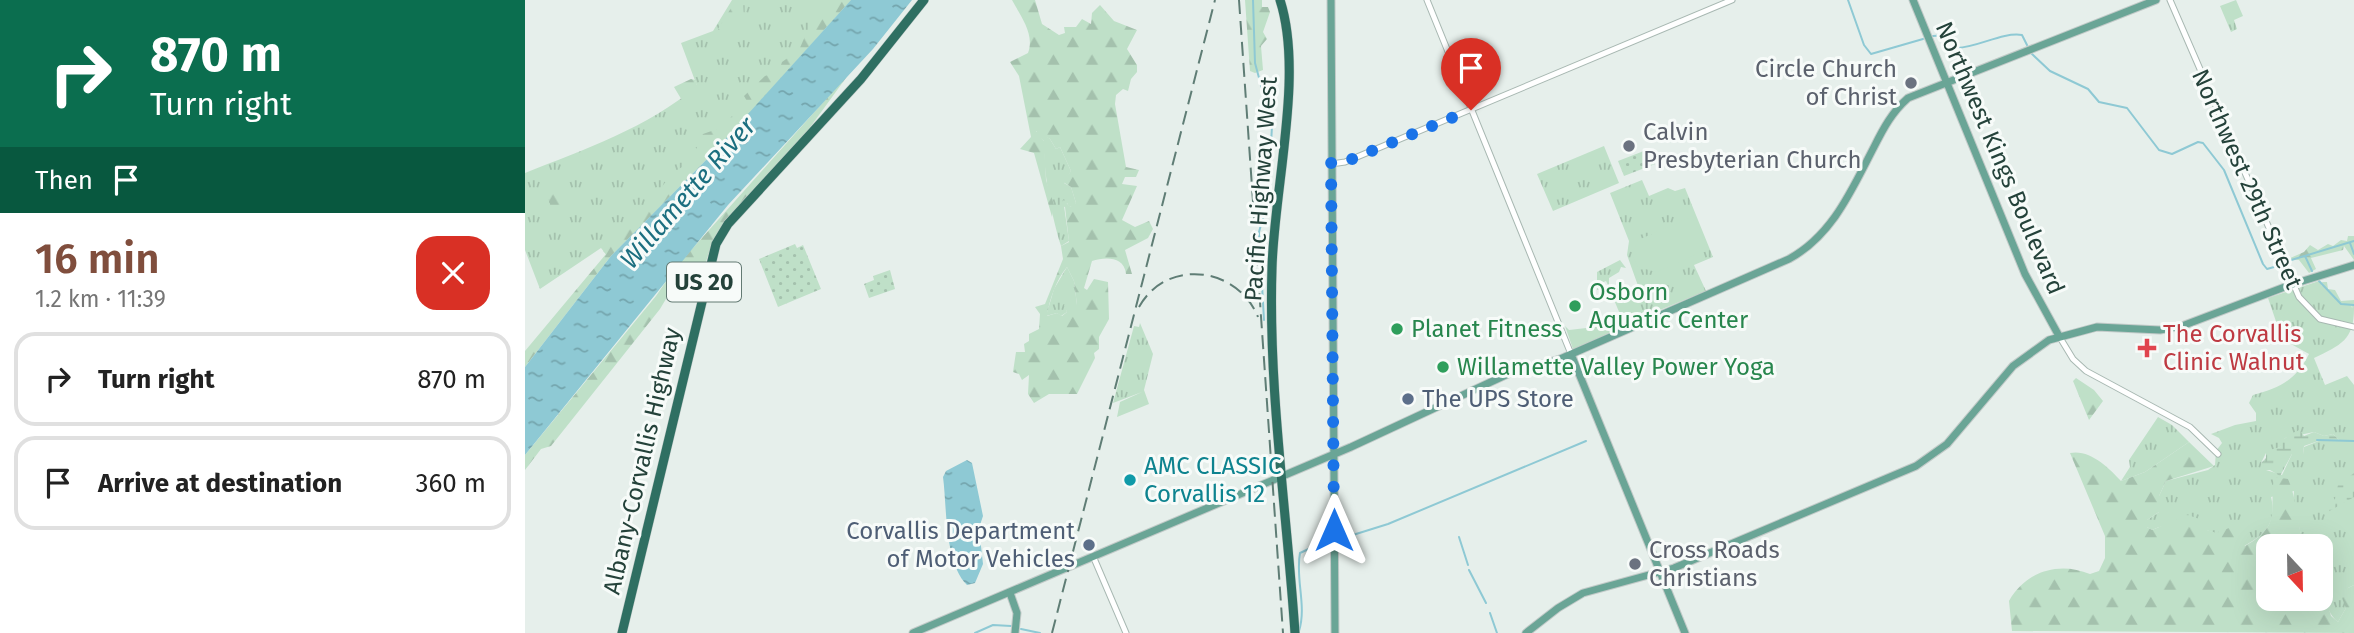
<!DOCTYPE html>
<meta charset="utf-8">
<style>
:root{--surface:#fff;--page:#f2f2f2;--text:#222;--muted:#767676;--line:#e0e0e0;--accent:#804e3d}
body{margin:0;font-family:"Fira Sans",sans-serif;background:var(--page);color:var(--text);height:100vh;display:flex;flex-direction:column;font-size:26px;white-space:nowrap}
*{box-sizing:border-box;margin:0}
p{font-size:23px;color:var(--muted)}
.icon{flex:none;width:38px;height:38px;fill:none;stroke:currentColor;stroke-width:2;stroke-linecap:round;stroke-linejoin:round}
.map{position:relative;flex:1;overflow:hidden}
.details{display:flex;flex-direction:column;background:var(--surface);width:525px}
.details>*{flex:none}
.guide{background:#0b6e4f;color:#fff;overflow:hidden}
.needle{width:46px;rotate:158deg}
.fabs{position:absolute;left:1731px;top:534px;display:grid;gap:14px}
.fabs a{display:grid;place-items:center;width:77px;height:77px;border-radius:14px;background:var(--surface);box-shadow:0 7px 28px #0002;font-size:35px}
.pin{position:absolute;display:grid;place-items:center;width:60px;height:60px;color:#fff;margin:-72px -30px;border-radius:50% 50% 50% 0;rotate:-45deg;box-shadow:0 0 7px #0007}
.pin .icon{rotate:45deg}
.me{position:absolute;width:77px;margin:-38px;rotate:0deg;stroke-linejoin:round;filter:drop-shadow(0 0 5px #0008)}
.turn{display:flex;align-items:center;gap:24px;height:147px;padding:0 35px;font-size:32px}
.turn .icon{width:91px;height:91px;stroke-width:2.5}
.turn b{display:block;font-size:49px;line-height:60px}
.then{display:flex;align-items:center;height:66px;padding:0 35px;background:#0003;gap:14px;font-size:26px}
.round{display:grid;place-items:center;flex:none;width:74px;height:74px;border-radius:21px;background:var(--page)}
.summary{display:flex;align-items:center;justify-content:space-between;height:119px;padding:0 35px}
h1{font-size:42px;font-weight:600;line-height:52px;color:var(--accent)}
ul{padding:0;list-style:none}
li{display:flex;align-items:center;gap:21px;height:94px;margin:0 14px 10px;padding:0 21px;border:4px solid var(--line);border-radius:21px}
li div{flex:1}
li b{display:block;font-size:26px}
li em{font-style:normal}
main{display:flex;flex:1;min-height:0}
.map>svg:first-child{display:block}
.grass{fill:url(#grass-tufts);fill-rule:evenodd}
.forest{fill:url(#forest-firs);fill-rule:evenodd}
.wetland{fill:url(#wetland-marsh)}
.garden{fill:url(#garden-dots)}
.pitch{fill:#bfe0c8}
.water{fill:url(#water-ripples)}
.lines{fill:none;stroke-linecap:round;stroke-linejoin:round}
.stream{stroke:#8ec9d4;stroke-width:2}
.minor-casing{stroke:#a8b8b2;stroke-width:7}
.major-casing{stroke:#c2cac8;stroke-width:9}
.highway-casing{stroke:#c2cac8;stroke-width:10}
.minor{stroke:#fff;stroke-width:5}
.major{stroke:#6aa596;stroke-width:7}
.highway{stroke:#2f6f62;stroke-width:9}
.rail{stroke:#5f7d75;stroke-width:2;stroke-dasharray:14 7;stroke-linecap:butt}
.route{stroke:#1a73e8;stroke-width:12;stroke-dasharray:0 21.6}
.worship-dot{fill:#6b7280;stroke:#f7fbf9;stroke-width:2.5}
.leisure-dot{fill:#2e9e5b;stroke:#f7fbf9;stroke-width:2.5}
.health-dot{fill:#e0444e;stroke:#f7fbf9;stroke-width:2.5}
.service-dot{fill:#5c6f8a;stroke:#f7fbf9;stroke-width:2.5}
.culture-dot{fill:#0f9aa8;stroke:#f7fbf9;stroke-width:2.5}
.labels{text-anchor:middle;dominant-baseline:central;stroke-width:6;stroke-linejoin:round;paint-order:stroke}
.shield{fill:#f7fbf9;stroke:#637a73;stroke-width:2}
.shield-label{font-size:23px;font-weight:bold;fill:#24423a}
.worship-label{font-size:24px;fill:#5b616d;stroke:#f7fbf9;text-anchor:start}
.street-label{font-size:24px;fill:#24423a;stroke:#f7fbf9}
.leisure-label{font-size:24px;fill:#27864d;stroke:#f7fbf9;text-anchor:start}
.health-label{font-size:24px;fill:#be3a42;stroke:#f7fbf9;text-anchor:start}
.service-label{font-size:24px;fill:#4e5e75;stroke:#f7fbf9;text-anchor:start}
.culture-label{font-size:24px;fill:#0d838f;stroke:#f7fbf9;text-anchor:start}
.water-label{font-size:26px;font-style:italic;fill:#1c6f80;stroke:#f7fbf9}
</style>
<main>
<section class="details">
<div class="guide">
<div class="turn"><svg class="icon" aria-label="right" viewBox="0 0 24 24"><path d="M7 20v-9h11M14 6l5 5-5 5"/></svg><div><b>870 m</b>Turn right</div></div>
<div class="then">Then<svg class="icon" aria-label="arrive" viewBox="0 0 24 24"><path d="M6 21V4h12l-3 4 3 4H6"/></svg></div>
</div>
<div class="summary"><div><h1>16 min</h1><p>1.2 km · 11:39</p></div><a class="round" style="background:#d93025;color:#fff"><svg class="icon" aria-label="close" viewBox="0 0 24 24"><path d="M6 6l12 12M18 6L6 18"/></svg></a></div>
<ul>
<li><svg class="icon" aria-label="right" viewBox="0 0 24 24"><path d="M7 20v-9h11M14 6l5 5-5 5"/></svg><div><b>Turn right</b></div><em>870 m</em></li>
<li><svg class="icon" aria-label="arrive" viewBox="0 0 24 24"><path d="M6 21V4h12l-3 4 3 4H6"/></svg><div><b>Arrive at destination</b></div><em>360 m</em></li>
</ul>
</section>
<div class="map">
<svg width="1829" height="633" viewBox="0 0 1829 633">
<defs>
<pattern id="grass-tufts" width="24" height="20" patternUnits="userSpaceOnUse" patternTransform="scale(1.75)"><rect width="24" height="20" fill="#bfe0c8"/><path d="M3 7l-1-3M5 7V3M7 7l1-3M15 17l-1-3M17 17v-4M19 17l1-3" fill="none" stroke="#a4c1ad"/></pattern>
<pattern id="forest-firs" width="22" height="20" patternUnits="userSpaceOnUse" patternTransform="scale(1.75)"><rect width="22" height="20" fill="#bfe0c8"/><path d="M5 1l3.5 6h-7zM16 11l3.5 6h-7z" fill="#a4c1ad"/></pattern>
<pattern id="wetland-marsh" width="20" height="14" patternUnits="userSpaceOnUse" patternTransform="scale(1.75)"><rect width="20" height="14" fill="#bfe0c8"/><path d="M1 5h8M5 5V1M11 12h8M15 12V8" fill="none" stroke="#a4c1ad"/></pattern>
<pattern id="garden-dots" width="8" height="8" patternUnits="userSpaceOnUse" patternTransform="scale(1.75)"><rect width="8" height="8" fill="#bfe0c8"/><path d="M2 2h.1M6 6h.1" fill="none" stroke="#a4c1ad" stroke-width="1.8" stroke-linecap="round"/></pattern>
<pattern id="water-ripples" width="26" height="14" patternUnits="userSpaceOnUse" patternTransform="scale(1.75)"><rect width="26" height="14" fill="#8ec9d4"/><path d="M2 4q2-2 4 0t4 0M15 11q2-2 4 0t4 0" fill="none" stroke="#74a5ad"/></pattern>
</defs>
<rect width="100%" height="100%" fill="#e6efeb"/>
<path class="grass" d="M207,0H326L203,137L84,258L76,248L15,289L0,250V173C60,149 122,128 172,86L156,43L188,31Z
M1711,0L1718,16L1709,20L1712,29L1706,32L1695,6Z
M513,130L525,139L531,149L535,147L546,171L539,183L546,187L551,203L549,206L544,207L542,203L539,206L544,241L536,246C527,217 518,172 519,141L511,133Z
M1079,146L1094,183L1028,211L1012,174Z
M1117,180L1124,196L1143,188L1150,191L1160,188L1188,257L1169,265L1181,291L1096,326L1094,321L1097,319L1087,295L1091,300L1116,294L1102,255L1104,241L1085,193Z
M1095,260L1101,268L1096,267L1094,272L1084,278V287L1081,281L1074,284L1080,288L1072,290V272Z
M542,267L549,281L552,305H540L542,312L536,316L532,313L521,316L529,289Z
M1794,281C1802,295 1813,303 1829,308C1829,340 1816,345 1789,358L1800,385L1822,376L1829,385V473L1824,478V490L1829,496V585L1823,588L1821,608L1813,622C1794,606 1796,570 1796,546H1779L1768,504L1769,491L1746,497C1752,522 1741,534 1719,546C1692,533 1656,516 1627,530L1622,527V520L1634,512V496L1641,481L1683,470L1690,465L1691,451L1697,443L1694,438L1686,434L1710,425L1731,421V413L1724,403L1728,395C1755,388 1772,379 1784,354L1757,339L1743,298ZM1789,432L1799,436L1808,434L1815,441L1796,440L1779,447L1778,454H1767L1757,475L1741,470L1736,463L1741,453L1755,447L1760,438Z
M615,323L628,354L619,390L624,404L592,417L595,402L617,392L588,403L609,326L614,327Z
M1040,326L1044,330L1087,325L1091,330L1048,349Z
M1633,417L1647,425L1664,442L1620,472L1596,481L1605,467L1604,460Z"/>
<path class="forest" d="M211,0L218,1L219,18L203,33L193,29Z
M307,0H326L185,156L86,256L0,367V351L81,254L78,251L84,242L86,230L95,222L103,225L107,223L106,216C131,202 140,176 157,167V161L166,160L178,134L195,128L222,101L219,96L240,76L254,71L257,62L274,50L289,16L287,10L295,2L300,6Z
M487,0H510L517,24L534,35L540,33L539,27H551L557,19L566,24L567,13L575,5L589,21L612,30L602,49L612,65V72L606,79L603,91L598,89L591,95L590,104L601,167L614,170L611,177H600L597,184L612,186L597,220L610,227L624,221L628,229L623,238L600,250L607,274H601C599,256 580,257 567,261L559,288L562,290L569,279L583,282L584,319L574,337V349L569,353L570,358L552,394H524L509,403L503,394L504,375L497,380L494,374L488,372L491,352H500L499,344L504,341V334L514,329L515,314L510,307L520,304L538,259L536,246L544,242L540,207L535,206V203L539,200L545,207L551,203L546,187L538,182L546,171L535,147L531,149L525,139L511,131L519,141L521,180L529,205L527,217L509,153L495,149L506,137L494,76L485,62L503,53C510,34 496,17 487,0ZM542,267L549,281L552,305L546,303L539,305L542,312L537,316L532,313L522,316C524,301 531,280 542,267Z
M720,0H737V7H743L745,12L738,32L742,39L736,46L738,70L730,73L725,71Z
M326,71L278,137L187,244L175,279L165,274L154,277L135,309L26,446L16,449L0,470V455L131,296L151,267Z
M166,79L170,80L175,93L158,102L149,87Z
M34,185L44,191L45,195L31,212L24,202L25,191Z
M1823,236H1829V260L1819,246L1818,250L1786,258L1791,269L1784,273L1774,260L1763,259L1779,252L1785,245L1793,250L1803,244L1808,246L1816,240L1822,241Z
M1797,282H1802L1803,289L1810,290L1816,301L1829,300V312L1827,306L1821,314L1820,307L1808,311L1810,306L1807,298L1803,301L1801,293H1792L1798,285Z
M1551,378L1569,390L1578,401L1564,420L1548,381Z
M1664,442L1689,466L1641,481L1634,496V512L1622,520V527L1627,530L1663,515L1677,520L1682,530L1691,533L1704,528L1714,535L1720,546C1757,525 1744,512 1749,477L1763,479C1772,499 1772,524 1779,546H1743V598H1796V582L1806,616L1813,622L1821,608L1817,598L1823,588L1829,585V633L1487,631L1484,601C1501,571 1534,561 1565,574L1574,571L1580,558V536L1545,453C1565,449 1584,468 1596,481L1620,472Z"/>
<path class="wetland" d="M1774,430L1779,436L1789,432L1799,436L1808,434L1815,441L1796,440L1779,446L1778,454H1767L1755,476L1745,470H1739L1736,463L1741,458V451L1755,447L1757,440Z
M1829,473V497L1801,513L1807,506L1805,503L1810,499L1813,485Z"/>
<path class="garden" d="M1124,149L1130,164L1099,176L1093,161Z
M270,244L272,248L278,245L296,289L253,307L234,259Z
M365,270L370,289L344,298L339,284L349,280L348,276Z"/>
<path class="pitch" d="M1168,216L1170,219L1165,222L1174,228L1178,238L1172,254L1131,272L1113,267L1107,254L1113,240Z"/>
<path class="water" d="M326,0H387L348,49L203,205L0,455V367L86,256L185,156Z
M442,460L447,463L458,516L454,528L458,564L450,583L442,585C419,562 422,506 418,477L421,471Z"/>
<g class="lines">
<path class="stream" d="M728,0L730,63L747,126L743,199L734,232L739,320
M1323,0L1339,45L1346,54L1398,39
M1408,36L1424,35L1432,48C1454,47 1477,32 1497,35L1502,45
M1507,54L1525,71L1563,89L1574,102L1602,108L1634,150L1647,154L1673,142L1678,143L1699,170L1738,264L1742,269L1756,265
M1825,243L1829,254
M1780,256L1787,271
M1763,261L1829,241
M1794,281L1816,304L1829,305
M1792,440L1829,441
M934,537L943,565
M815,539L863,524L1061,441
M944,570L961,603
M965,613L972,633
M496,629L515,633
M774,631C782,606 770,578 775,553L803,540
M450,633L468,625L486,626"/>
<g class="minor-casing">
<path id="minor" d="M902,0L1046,354
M1645,0L1774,297L1795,319L1829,327
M806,164L820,162L1207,0
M1534,336L1548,359L1561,371L1665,427L1693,454
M568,556L601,633"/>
</g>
<g class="major-casing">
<path id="major" d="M806,0L810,633
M1388,0L1500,274L1534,336
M1046,354L1160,633
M485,593L492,613L490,633
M388,633L826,447L983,374L1035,359L1264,259C1308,235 1327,189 1349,147C1358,129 1367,112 1383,98L1631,0
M1001,633L1033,608L1058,593L1149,568L1391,466L1422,444L1488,366L1524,340L1572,327L1635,330L1657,326L1765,285L1829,265"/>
</g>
<g class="highway-casing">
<path id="highway" d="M755,0C779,74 749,188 747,268C743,387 762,514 770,633
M97,633L191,244L203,224L336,79L399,0"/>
</g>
<use href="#minor" class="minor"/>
<use href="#major" class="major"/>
<use href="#highway" class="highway"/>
<path class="rail" d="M714,0L758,633
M614,307C642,257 713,267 733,317
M527,633L690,0"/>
</g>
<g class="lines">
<path class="route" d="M809,530L806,163L820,162L946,110"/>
</g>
<g class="worship-dot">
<circle cx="1386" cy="83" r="7"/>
<circle cx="1104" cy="146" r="7"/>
<circle cx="1110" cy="564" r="7"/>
</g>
<g class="leisure-dot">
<circle cx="1050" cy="306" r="7"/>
<circle cx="872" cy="329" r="7"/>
<circle cx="918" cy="367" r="7"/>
</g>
<path class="health-dot" d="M1618.5 337.5h7v7h7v7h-7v7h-7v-7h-7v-7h7z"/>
<g class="service-dot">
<circle cx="883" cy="399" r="7"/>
<circle cx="564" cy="545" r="7"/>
</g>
<circle class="culture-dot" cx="605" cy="480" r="7"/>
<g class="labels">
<rect class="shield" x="142" y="262.5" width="74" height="39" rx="5"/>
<g class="shield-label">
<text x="179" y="282">US 20</text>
</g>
<g class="worship-label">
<text x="1372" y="69" text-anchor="end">Circle Church<tspan x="1372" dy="28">of Christ</tspan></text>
<text x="1118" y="132">Calvin<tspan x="1118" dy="28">Presbyterian Church</tspan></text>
<text x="1124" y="550">Cross Roads<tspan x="1124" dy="28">Christians</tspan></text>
</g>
<g class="street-label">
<text transform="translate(1475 158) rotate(67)">Northwest Kings Boulevard</text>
<text transform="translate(1722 179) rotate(66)">Northwest 29th Street</text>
<text transform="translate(736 189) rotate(-86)">Pacific Highway West</text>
<text transform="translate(117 461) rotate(-77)">Albany-Corvallis Highway</text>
</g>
<g class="leisure-label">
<text x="1064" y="292">Osborn<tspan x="1064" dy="28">Aquatic Center</tspan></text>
<text x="886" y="329">Planet Fitness</text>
<text x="932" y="367">Willamette Valley Power Yoga</text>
</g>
<g class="health-label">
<text x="1638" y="334">The Corvallis<tspan x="1638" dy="28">Clinic Walnut</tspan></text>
</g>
<g class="service-label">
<text x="897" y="399">The UPS Store</text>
<text x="550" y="531" text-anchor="end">Corvallis Department<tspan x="550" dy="28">of Motor Vehicles</tspan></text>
</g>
<g class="culture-label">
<text x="619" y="466">AMC CLASSIC<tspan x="619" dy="28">Corvallis 12</tspan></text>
</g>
<g class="water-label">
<text transform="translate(163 193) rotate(-49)">Willamette River</text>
</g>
</g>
</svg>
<div class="fabs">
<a><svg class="needle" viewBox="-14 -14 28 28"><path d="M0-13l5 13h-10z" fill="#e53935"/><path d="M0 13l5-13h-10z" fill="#767676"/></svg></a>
</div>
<div class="pin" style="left:946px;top:110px;background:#d93025"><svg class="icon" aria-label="arrive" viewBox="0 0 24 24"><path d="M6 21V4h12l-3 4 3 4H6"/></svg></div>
<svg class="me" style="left:809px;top:530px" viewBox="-20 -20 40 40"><path d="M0-17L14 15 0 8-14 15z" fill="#1a73e8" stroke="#fff" stroke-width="4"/></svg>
</div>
</main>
